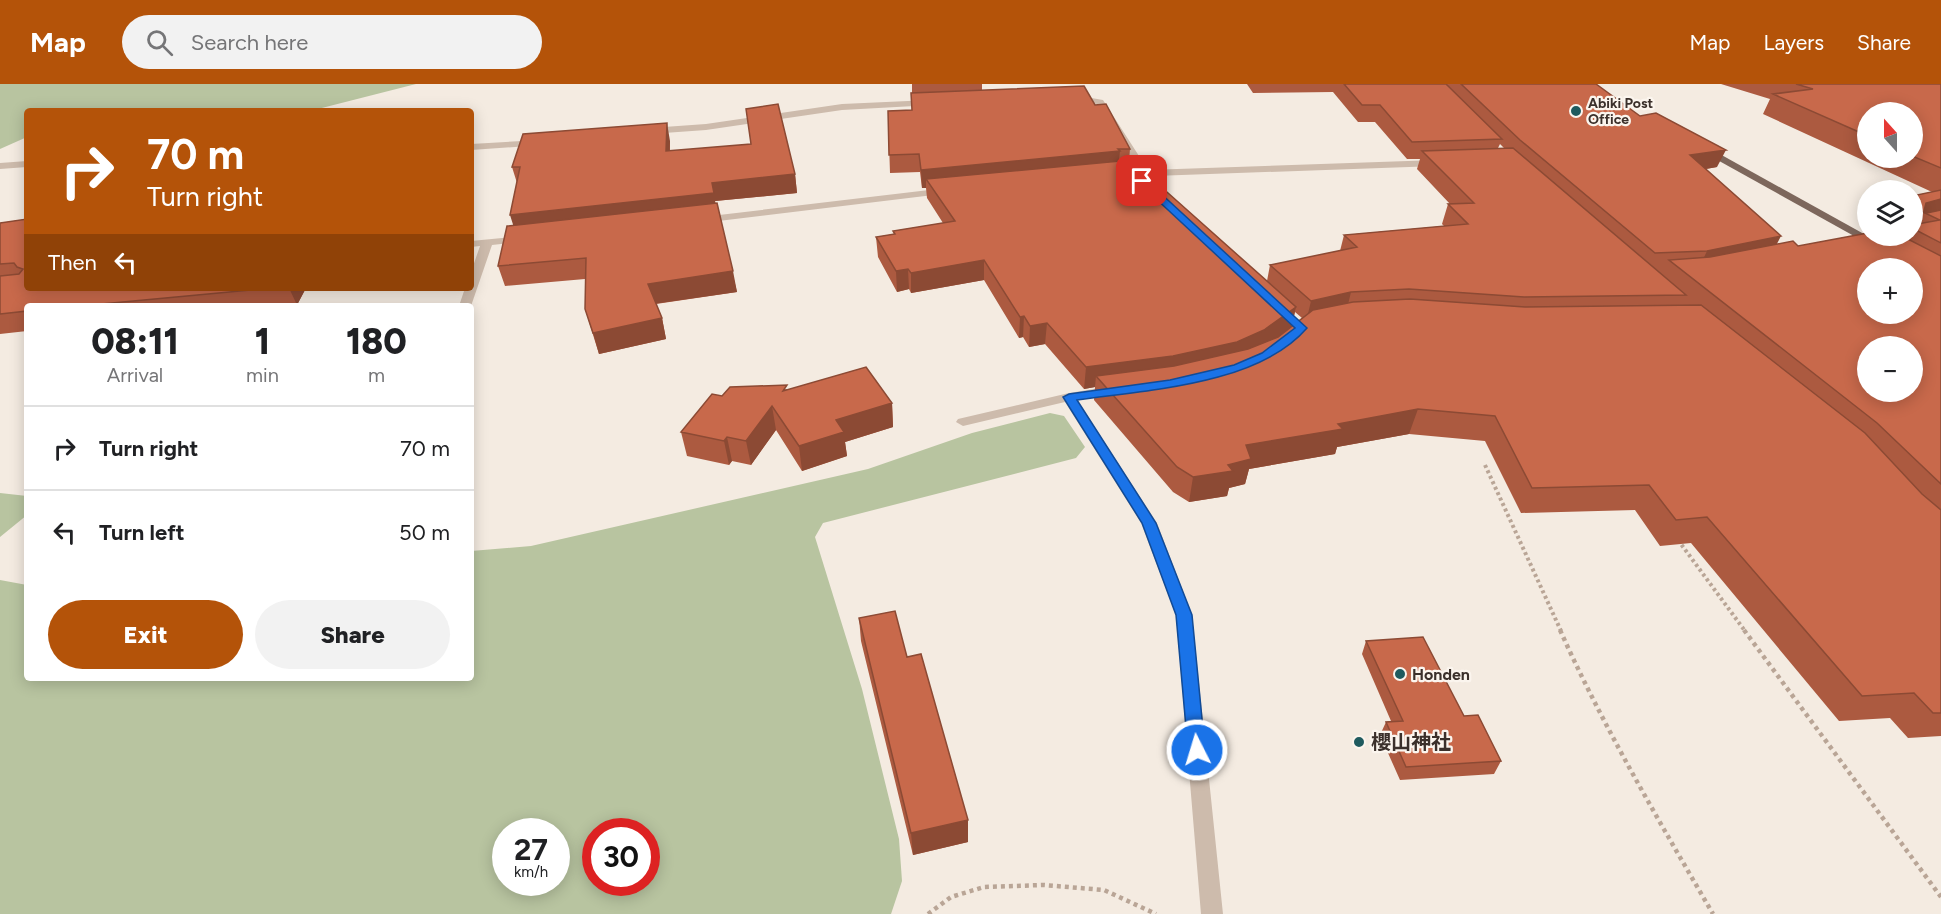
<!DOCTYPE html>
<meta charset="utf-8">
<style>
:root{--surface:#fff;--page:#f2f2f2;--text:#202124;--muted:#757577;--line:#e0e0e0;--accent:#b45309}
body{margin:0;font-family:Figtree,"Noto Sans JP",sans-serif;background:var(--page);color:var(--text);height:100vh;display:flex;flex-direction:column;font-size:22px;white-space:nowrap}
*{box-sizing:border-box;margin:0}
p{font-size:20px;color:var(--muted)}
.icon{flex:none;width:33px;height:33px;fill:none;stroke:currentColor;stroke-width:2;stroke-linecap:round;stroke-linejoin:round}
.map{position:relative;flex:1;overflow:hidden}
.details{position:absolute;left:24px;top:219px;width:450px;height:378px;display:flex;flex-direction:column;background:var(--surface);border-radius:6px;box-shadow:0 3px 15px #0003}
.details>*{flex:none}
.guide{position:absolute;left:24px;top:24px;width:450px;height:183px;border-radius:6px;box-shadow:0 3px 15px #0003;background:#b45309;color:#fff;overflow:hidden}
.needle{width:39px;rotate:339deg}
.controls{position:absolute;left:1857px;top:18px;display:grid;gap:12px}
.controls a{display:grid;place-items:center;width:66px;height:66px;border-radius:50%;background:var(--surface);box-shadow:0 3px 15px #0003;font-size:30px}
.speed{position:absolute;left:492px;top:734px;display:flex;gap:12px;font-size:30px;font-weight:700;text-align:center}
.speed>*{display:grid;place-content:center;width:78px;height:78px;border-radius:50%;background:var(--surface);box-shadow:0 3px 15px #0003;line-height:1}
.speed small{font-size:15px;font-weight:400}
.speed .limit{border:9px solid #d22;background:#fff;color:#111}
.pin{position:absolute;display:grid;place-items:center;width:51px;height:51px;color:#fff;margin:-26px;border-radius:12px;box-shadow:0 3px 9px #0006}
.me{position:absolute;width:66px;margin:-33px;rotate:355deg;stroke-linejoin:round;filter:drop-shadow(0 0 4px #0008)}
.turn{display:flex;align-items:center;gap:21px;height:126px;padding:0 24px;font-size:27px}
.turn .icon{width:78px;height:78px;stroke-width:2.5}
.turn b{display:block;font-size:42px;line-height:51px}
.then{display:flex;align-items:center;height:57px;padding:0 24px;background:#0003;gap:12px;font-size:22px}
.eta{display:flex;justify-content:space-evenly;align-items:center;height:102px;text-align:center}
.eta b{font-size:36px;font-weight:800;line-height:42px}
.primary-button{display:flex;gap:12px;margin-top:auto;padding:12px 24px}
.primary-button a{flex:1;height:69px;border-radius:36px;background:var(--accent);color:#fff;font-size:24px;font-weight:800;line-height:69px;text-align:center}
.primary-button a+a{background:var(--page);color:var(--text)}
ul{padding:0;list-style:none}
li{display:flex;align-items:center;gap:18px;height:84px;padding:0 24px;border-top:2px solid var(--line)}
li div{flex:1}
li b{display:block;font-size:22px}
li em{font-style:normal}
header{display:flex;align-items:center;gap:36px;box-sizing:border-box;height:84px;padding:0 30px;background:var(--accent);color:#fff}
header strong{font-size:28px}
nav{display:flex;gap:33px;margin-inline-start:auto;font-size:21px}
.search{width:420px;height:54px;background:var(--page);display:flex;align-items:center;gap:15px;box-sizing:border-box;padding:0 21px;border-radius:33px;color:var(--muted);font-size:22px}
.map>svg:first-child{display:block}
.green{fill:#b8c4a0;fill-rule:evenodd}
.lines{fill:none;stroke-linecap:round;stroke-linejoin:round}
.path-far1{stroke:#b9a596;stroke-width:4;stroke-dasharray:3 3;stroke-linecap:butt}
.path{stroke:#b9a596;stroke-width:4.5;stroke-dasharray:4 4;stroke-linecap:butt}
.street{fill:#cdbbac;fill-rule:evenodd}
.primary{fill:#7d675c;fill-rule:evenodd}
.wall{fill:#ac5a40;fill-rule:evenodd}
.shaded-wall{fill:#8c4a34}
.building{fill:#c8694b;stroke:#8c4a34;stroke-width:1.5;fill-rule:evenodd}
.route{fill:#1a73e8;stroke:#114b97;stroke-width:1.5}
.poi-dot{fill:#1f5a5e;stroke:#fbf5ee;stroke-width:2}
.labels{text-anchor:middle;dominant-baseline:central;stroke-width:4.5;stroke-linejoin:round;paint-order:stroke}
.far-poi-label{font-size:14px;font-weight:bold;fill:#3b302b;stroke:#fbf5ee;text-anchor:start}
.poi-label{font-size:16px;font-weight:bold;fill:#3b302b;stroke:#fbf5ee;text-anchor:start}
.near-poi-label{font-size:20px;font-weight:bold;fill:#3b302b;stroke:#fbf5ee;text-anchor:start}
</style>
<header>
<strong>Map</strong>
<div class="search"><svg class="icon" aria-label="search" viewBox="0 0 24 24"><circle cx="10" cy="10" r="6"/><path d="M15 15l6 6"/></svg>Search here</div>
<nav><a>Map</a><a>Layers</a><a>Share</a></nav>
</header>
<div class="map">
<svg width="1941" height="830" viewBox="0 0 1941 830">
<rect width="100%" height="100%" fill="#f4ebe1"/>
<path class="green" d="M0,0H416L310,27H27V53L0,65Z
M1050,329L1064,332L1085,363L1076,374L823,439L815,453L862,605L899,755L902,797L891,830H0V496L27,501V594H471V467L531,462L868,385L972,349ZM506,747H556V798H506ZM596,747H646V798H596Z
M0,409L27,412V431L0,453Z"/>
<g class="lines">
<path class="path-far1" d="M1485,381L1561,547
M1678,456L1745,547"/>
<path class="path" d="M1560,546C1604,644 1659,737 1713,830
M1744,546L1941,813
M928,830L951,813L984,803L1044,801L1104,806L1156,830"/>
<path class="street" d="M1074,11L1103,16L1148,86L1437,76L1442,79L1437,82L1126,93L1122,92V88L1139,87L1097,20L1071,16V12Z
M930,16L934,19L933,21L842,26L706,46L650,50L645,47L650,44L706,40L842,20Z
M540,56L545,59L543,61L471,66V60Z
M27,77V83L0,85V79Z
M946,104L950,105V109L702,139L697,136L702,133Z
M523,152L527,153V157L492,161L471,222H459L465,204H471V188L480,162L471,163V157Z
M1113,302L1118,303L1120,306L1118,309L1077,316L1157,439L1192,531L1223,830H1201L1176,531L1141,439L1065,318L963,342L956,338L958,335L1069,309Z"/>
<path class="primary" d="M1703,64H1709L1882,160L1876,163L1872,162L1703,68Z"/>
</g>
<path class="wall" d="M912,0H982V6L1095,21L1130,65L1129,77L1267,197L1270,181L1340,167L1344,151L1444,142L1442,140L1448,120H1450L1417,85L1420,75H1407L1375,38H1358L1333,8L1253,9L1247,0H1596L1640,32L1717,83L1706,85L1776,160L1798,162L1868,152H1912V112L1932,108L1763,30L1770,15L1721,0H1941V652L1908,654L1890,634L1839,637L1691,459L1660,462L1635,426L1521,429L1485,357L1409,350L1337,363L1335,370L1249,385L1245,400L1229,404L1227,412L1189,418L1173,408L1094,316L1095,303L1084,305L1045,260L1029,263L1023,253L1019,254L984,196L911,209L909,205L897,208L878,173L876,153L894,150L893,147L943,139L927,114L926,104H922L920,88L890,89L888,27L912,26ZM1868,28H1912V74H1868ZM1500,60L1504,64H1498ZM1295,228L1302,234L1292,242Z
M670,57V67L795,90L797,109L715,117L737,208L656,220L662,234L666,255L599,270L585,225V195L505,202L498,182L513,141L517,99L512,83Z
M27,135V204H306L297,221L291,222H27V247L0,250V139Z
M788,305L892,319L893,343L845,358L847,372L802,387L776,346L751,381L732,377L729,381L687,372L681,348L722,312Z
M859,534L907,573L968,758L913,771L861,557Z
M1366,557L1464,632L1501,677L1494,690L1400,696L1380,651L1386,638L1391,637L1362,570Z"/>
<path class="shaded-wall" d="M667,39L670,57L669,85L666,67Z
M1726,66L1717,83L1682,89L1690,71Z
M1120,67L1118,85L926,95V104H922L921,86Z
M795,90L797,109L715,117L717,128L516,150L510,131L712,99Z
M1941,115V133L1920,127L1926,119Z
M1781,152L1771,171L1698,186L1707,167Z
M984,176V196L911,209V189Z
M908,185L909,205L897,208L896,187Z
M733,187L737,208L653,220L648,200Z
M289,204H306L297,221Z
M1351,208L1346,229L1306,238L1311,217Z
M1296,223L1291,244L1260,267L1233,279L1096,292L1095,303L1084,305L1086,283Z
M1024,232L1023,253L1019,254L1020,233Z
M662,234L666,255L599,270L593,249Z
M1047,239L1045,260L1029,263L1030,242Z
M892,319L893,343L845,358L847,372L802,387L799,362L836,336Z
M772,322L776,346L751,381L746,357Z
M1418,325L1409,350L1337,363L1335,370L1249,385L1245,400L1229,404L1227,412L1189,418L1193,393L1228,381L1246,361L1338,340Z
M727,353L732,377L729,381L724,357Z
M968,736V758L913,771L911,749Z"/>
<path class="building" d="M1344,0H1446L1502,55L1412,58L1380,21H1362Z
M1461,0H1596L1640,32L1656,29L1726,66L1690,71L1781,152L1707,167L1655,169L1520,56Z
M1796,0H1941V84L1912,72V28H1868V52L1773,10L1813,5Z
M1084,2L1095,21L1106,20L1130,65H1118L1120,67L921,86L919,70L889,71L888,27L912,26L911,9Z
M778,20L795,90L712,99L714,109L510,131L520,83H512L523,50L667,39L666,67L751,60L746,25Z
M1513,64L1686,211L1524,213L1409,205L1351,208L1311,217L1270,181L1357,163L1344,151L1468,140L1448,120L1474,119L1422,67Z
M1131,76L1296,223L1264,246L1237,258L1173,272L1086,283L1047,239L1030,242L1024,232L1020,233L984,176L911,189L908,185L896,187L876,153L895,150L893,147L955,137L926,95Z
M1941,106V115L1926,119L1924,127L1927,129L1941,126V159L1912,144V141L1940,136L1912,123V112Z
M717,119L733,187L648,200L662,234L593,249L585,225L586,174L498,182L507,142Z
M27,135V204H273L80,222H27V227L0,230V192L19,190L23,185L17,183L14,179L0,180V139Z
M1868,149V152H1902L1941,172V400L1877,339L1669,176L1710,173L1793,157L1798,162ZM1868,184H1912V230H1868ZM1868,262H1912V308H1868Z
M1410,215L1525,223L1701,221L1865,349L1922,410L1941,426V629H1933L1914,609L1862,612L1707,433L1676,436L1649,401L1532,404L1495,332L1418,325L1338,340L1343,345L1246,361L1251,375L1228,381L1233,387L1193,393L1177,383L1096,292L1174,282L1248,265L1278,253L1313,226L1353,218Z
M866,283L892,319L836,336L844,348L799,362L772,322L746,357L727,353L724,357L681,348L712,310L722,312L730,303L787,301L783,307Z
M895,527L907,573L921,570L968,736L911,749L859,534Z
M1423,553L1464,632L1478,631L1501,677L1406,683L1386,638L1403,637L1366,557Z"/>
<path class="route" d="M1139,95H1145L1307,244C1258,301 1147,306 1077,316L1156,439L1192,531L1205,666L1203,671L1197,673L1190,671L1188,666L1176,531L1142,439L1063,313L1069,310L1170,296L1234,281L1262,269L1295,244L1139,99Z"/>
<g class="poi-dot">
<circle cx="1576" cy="27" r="6"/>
<circle cx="1400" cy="590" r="6"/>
<circle cx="1359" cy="658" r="6"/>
</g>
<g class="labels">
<g class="far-poi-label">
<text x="1588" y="19">Abiki Post<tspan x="1588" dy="16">Office</tspan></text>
</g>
<g class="poi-label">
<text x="1412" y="590">Honden</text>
</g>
<g class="near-poi-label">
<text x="1371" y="658">櫻山神社</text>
</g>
</g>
</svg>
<div class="controls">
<a><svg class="needle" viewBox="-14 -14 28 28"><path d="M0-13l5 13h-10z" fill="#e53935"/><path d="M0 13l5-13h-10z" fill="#757577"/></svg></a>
<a><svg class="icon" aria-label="layers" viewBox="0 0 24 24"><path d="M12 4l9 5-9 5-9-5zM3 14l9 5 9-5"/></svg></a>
<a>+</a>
<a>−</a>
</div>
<div class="speed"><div>27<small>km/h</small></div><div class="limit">30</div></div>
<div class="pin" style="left:1142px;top:97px;background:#d93025"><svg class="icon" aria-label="arrive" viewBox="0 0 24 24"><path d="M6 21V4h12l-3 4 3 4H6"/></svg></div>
<svg class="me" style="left:1197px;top:666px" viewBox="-20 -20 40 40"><circle r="17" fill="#1a73e8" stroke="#fff" stroke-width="3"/><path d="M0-11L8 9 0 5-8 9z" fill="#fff"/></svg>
<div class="guide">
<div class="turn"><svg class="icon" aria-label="right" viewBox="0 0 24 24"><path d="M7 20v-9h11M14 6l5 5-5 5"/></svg><div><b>70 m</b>Turn right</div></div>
<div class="then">Then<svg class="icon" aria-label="left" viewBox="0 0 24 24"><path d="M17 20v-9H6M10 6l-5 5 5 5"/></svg></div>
</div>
<section class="details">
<div class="eta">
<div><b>08:11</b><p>Arrival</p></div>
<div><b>1</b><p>min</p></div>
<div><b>180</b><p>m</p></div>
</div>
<ul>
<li><svg class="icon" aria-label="right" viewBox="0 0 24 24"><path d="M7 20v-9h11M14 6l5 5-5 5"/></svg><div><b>Turn right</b></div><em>70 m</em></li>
<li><svg class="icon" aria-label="left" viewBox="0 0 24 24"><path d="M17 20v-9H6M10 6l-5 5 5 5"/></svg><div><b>Turn left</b></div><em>50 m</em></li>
</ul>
<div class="primary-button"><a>Exit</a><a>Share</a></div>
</section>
</div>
